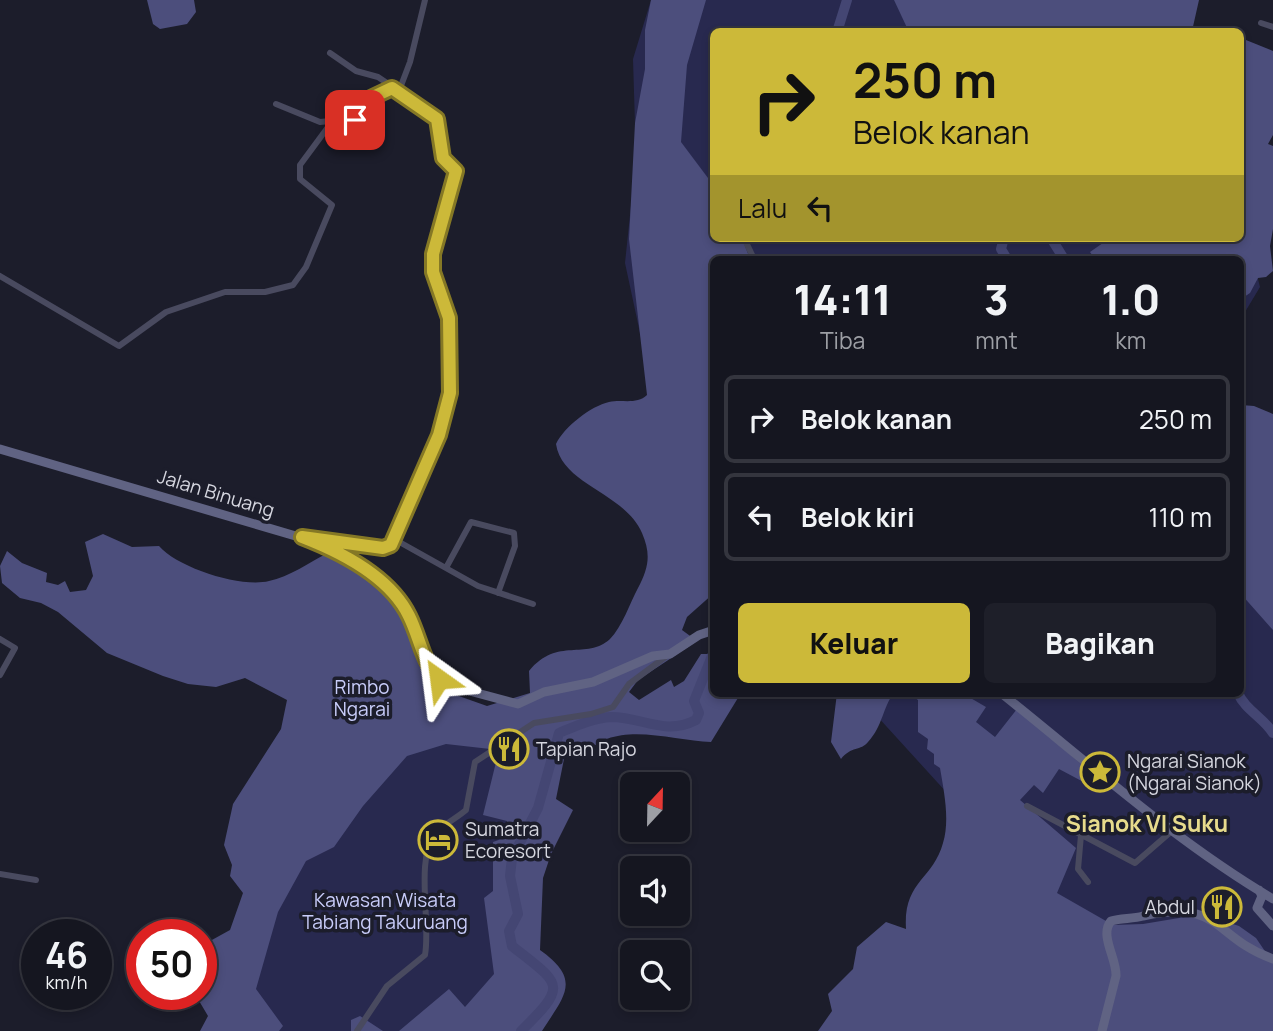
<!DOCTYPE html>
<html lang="id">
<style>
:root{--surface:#151620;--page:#1e1f29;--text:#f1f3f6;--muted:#9d9fa5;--line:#34353e;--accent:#ccb939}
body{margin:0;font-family:Manrope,sans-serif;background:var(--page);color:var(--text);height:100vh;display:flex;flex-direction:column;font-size:26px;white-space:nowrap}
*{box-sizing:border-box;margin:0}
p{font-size:23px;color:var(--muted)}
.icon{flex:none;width:38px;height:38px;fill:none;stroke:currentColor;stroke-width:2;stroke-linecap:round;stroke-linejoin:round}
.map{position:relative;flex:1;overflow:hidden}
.details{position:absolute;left:710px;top:256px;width:534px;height:441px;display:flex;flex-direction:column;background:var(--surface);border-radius:10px;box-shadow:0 4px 10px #0003,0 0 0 2px var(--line)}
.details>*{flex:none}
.hud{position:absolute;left:710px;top:28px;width:534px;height:214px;border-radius:10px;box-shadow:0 4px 10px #0003,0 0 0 2px var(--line);background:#ccb939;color:#111;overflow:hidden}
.needle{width:46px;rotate:22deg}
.fabs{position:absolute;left:620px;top:772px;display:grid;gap:14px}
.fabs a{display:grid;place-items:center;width:70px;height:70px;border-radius:10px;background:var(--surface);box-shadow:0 4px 10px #0003,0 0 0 2px var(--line);font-size:35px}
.speed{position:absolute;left:21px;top:919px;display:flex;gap:14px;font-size:35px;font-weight:700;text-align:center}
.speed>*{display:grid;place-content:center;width:91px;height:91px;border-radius:50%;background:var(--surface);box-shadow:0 4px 10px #0003,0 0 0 2px var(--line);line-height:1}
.speed small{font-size:18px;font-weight:400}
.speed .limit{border:10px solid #d22;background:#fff;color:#111}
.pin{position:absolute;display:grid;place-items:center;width:60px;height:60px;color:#fff;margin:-30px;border-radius:14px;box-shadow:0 4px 10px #0006}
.me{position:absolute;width:77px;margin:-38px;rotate:329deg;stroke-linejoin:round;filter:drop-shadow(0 0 5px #0008)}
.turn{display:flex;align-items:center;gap:24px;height:147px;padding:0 28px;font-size:32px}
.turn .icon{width:91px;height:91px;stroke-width:2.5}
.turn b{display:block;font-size:49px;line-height:60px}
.then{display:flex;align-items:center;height:66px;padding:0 28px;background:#0003;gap:14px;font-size:26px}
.eta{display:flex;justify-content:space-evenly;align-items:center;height:119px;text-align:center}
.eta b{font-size:42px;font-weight:800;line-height:49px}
.action{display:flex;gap:14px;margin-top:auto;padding:14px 28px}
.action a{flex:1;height:80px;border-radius:10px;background:var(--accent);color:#111;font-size:28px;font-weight:800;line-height:80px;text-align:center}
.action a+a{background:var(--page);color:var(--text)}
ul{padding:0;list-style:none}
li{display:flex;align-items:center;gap:21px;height:88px;margin:0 14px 10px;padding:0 14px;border:4px solid var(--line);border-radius:10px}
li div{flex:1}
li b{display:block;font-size:26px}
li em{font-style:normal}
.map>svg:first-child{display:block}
.green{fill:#28294f}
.forest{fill:#4c4e7c}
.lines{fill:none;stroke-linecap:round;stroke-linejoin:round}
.river{stroke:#444673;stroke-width:10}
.street{stroke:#494a5f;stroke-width:6}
.secondary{stroke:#606383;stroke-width:9}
.route-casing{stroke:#857825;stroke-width:18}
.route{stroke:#ccb939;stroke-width:12}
.labels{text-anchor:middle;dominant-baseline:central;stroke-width:7;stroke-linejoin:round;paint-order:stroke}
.street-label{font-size:19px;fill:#d5d6df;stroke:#1c1d2b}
.park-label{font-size:19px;fill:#c9cdfa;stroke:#1c1d2b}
.poi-label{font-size:19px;fill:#d5d6df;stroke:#1c1d2b;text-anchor:start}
.quarter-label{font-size:23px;font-weight:bold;fill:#e7db8c;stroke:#1c1d2b}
</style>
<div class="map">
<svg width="1273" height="1031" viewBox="0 0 1273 1031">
<rect width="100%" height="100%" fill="#1c1d2b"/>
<path class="green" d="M651,0H1062L1057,31L714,32V238H1231L1254,263L1260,287L1245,312L1246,384L1241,403V259H714L652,389L625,263L636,158L633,59Z
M1241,475L1273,522V1028L1081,927L999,850L856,693H1241Z
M526,710L510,1031H240L253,916L347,776Z"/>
<path class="forest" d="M147,0H194L196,12L187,24L160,29L153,24Z
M651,0H706L687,65L681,142L714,186V238H742L750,259H714V593L687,617L682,630L697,641L638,680L629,692L639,700L671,680L674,687L684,681L701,654H711L714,650V693H741L711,742C672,741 613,718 584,756L566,749L556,799L573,810L551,854L543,878L540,950C582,980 565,995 542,1031H399L449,989L465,1007L494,974L484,898L493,891V842L507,837V821L483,815L499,750L446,744L407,756L363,806L334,847L306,861L278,912L256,989L283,1026L279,1031H200L208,1016L195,994H201V946L230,930L243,893L230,876L232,865L224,845L233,804L281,729L287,700L245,678L216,687L188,684L163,676L107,653L58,612L41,603L20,598L2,583L0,566L7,551L22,563L47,573L46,582L58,585L65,581L70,592L86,590L93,576L85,542L103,534L132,547L159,546C178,568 241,588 269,581C289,577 310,562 328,553L356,569L389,597L432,670L456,695L487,706L530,693L529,671C558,636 586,661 610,639C622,627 630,603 638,588C649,567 651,554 642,533C624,492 562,485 556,444C564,427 591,406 609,402C622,399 637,405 647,395L629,239L635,123L645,69V30Z
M894,0H1199L1192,31L909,32Z
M1241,38L1273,51V135L1268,144L1273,146V229L1270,246L1273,271L1266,277L1258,278L1250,293L1241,299V259H1095L1090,252L1110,238H1241Z
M1241,405L1254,406L1273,414V630L1241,594Z
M837,693H894C883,706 883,726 868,742C861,751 851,746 841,759L831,742Z
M908,693H962L986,707L976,722L995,737L1017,709L1095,776L1091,786L1059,769L1043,793L1034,785L1020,800L1076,848L1057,893L1113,925L1143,924L1191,916L1214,918L1239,926L1256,938L1273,963V1031H818L832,1011L828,994L853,969L857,947L886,922L906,929C903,881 933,880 943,843C950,820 944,792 940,768L934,764V754L927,749L928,739L918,732V700Z
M360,1016L383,1031H351V1020Z"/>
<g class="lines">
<path class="river" d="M837,32L847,0
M1004,238L1001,249L1007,259
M1051,238L1064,259
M1238,693C1245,710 1263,717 1273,733
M521,1031C569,984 561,985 512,946L509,931L518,914L510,876L512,858L538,808L559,733C576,726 593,718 611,717C643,717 665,736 696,720L699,713L694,701L714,651"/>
<path class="street" d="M1261,23L1273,27
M399,91L410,62L425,0
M276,104L320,122L330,121
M744,238L754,259
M0,276L119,346L166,312L225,292H265L293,285L306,267L332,205L300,179V165L334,119L355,120L371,98L392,88
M314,539L383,548L391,545L440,435L450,393L449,318L434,272L433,254L456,171L443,158L437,119L433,114L378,77L356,71L330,53
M394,539L478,586L533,604
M447,566L471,522L514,533L515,546L498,593
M0,639L15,648L0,675
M1027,806L1135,863L1173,830
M1081,835L1078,869L1088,882
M0,874L36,880
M357,1031L387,986L425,955C431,923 415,859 435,834C442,825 457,818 466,810L475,762L534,723L591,714L613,707L629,684L668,655"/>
<path class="secondary" d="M0,449L316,542L361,568L392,591L409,617L429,668L439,679L451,686L518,704L544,692L593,682L653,656L670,654L699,635L714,630
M1001,693C1090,764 1175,841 1273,899
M1259,890L1262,896L1257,908L1273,926
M1102,1031L1116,976C1117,959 1099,935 1111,921C1121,918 1133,919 1143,916C1223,899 1212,937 1273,959"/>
</g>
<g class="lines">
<g class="route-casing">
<path id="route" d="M355,120L371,98L392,88L437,119L443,158L456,171L433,254V272L449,318L450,393L439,435L391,545L383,548L302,537C341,552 390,577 409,616C420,638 422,661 439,679"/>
</g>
<use href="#route" class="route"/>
</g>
<defs>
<g id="restaurant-ring" transform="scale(2.0125)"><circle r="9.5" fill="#1c1d2b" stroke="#ccb939" stroke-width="1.5"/><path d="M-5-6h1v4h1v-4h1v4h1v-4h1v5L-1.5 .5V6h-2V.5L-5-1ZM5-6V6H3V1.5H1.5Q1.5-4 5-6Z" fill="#ccb939"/></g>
<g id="sight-ring" transform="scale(2.0125)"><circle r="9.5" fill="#1c1d2b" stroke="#ccb939" stroke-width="1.5"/><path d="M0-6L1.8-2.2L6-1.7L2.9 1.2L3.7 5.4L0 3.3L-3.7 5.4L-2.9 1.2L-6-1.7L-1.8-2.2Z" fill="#ccb939"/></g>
<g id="hotel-ring" transform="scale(2.0125)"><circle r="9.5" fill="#1c1d2b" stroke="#ccb939" stroke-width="1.5"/><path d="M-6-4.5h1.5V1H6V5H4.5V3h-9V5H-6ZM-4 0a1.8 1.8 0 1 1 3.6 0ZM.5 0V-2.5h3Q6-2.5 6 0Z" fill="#ccb939"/></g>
</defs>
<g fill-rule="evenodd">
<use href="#restaurant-ring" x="509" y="749"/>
<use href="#sight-ring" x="1100" y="772"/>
<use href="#hotel-ring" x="438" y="840"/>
<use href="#restaurant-ring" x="1222" y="907"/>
</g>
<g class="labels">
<g class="street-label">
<text transform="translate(216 493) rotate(17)">Jalan Binuang</text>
</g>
<g class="park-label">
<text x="362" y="687">Rimbo<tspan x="362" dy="22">Ngarai</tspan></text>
<text x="385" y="900">Kawasan Wisata<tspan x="385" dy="22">Tabiang Takuruang</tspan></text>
</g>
<g class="poi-label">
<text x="536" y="749">Tapian Rajo</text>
<text x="1127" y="761">Ngarai Sianok<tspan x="1127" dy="22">(Ngarai Sianok)</tspan></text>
<text x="465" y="829">Sumatra<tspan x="465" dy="22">Ecoresort</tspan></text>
<text x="1195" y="907" text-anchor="end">Abdul</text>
</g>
<g class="quarter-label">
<text x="1147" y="823">Sianok VI Suku</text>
</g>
</g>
</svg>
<div class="fabs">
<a><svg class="needle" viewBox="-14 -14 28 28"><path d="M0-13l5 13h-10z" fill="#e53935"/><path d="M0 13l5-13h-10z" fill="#9d9fa5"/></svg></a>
<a><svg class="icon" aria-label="sound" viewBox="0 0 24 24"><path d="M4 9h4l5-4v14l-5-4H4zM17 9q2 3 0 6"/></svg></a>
<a><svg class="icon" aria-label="search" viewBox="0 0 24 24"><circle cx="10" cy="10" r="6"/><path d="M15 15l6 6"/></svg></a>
</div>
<div class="speed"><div>46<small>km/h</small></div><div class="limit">50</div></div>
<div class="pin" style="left:355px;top:120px;background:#d93025"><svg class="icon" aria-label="arrive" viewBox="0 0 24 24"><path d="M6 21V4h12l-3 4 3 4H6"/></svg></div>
<svg class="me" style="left:439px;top:679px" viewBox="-20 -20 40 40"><path d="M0-17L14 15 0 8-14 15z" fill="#ccb939" stroke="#fff" stroke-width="4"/></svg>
<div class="hud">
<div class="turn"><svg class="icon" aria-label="right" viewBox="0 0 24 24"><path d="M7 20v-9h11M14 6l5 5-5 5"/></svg><div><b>250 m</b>Belok kanan</div></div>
<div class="then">Lalu<svg class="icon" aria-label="left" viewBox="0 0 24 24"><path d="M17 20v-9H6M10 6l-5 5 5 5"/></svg></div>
</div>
<section class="details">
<div class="eta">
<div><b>14:11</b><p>Tiba</p></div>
<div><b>3</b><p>mnt</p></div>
<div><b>1.0</b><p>km</p></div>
</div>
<ul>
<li><svg class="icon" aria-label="right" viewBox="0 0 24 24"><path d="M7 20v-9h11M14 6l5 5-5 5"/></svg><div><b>Belok kanan</b></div><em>250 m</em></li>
<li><svg class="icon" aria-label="left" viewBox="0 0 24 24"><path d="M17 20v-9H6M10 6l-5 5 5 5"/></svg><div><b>Belok kiri</b></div><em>110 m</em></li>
</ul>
<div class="action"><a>Keluar</a><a>Bagikan</a></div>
</section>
</div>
